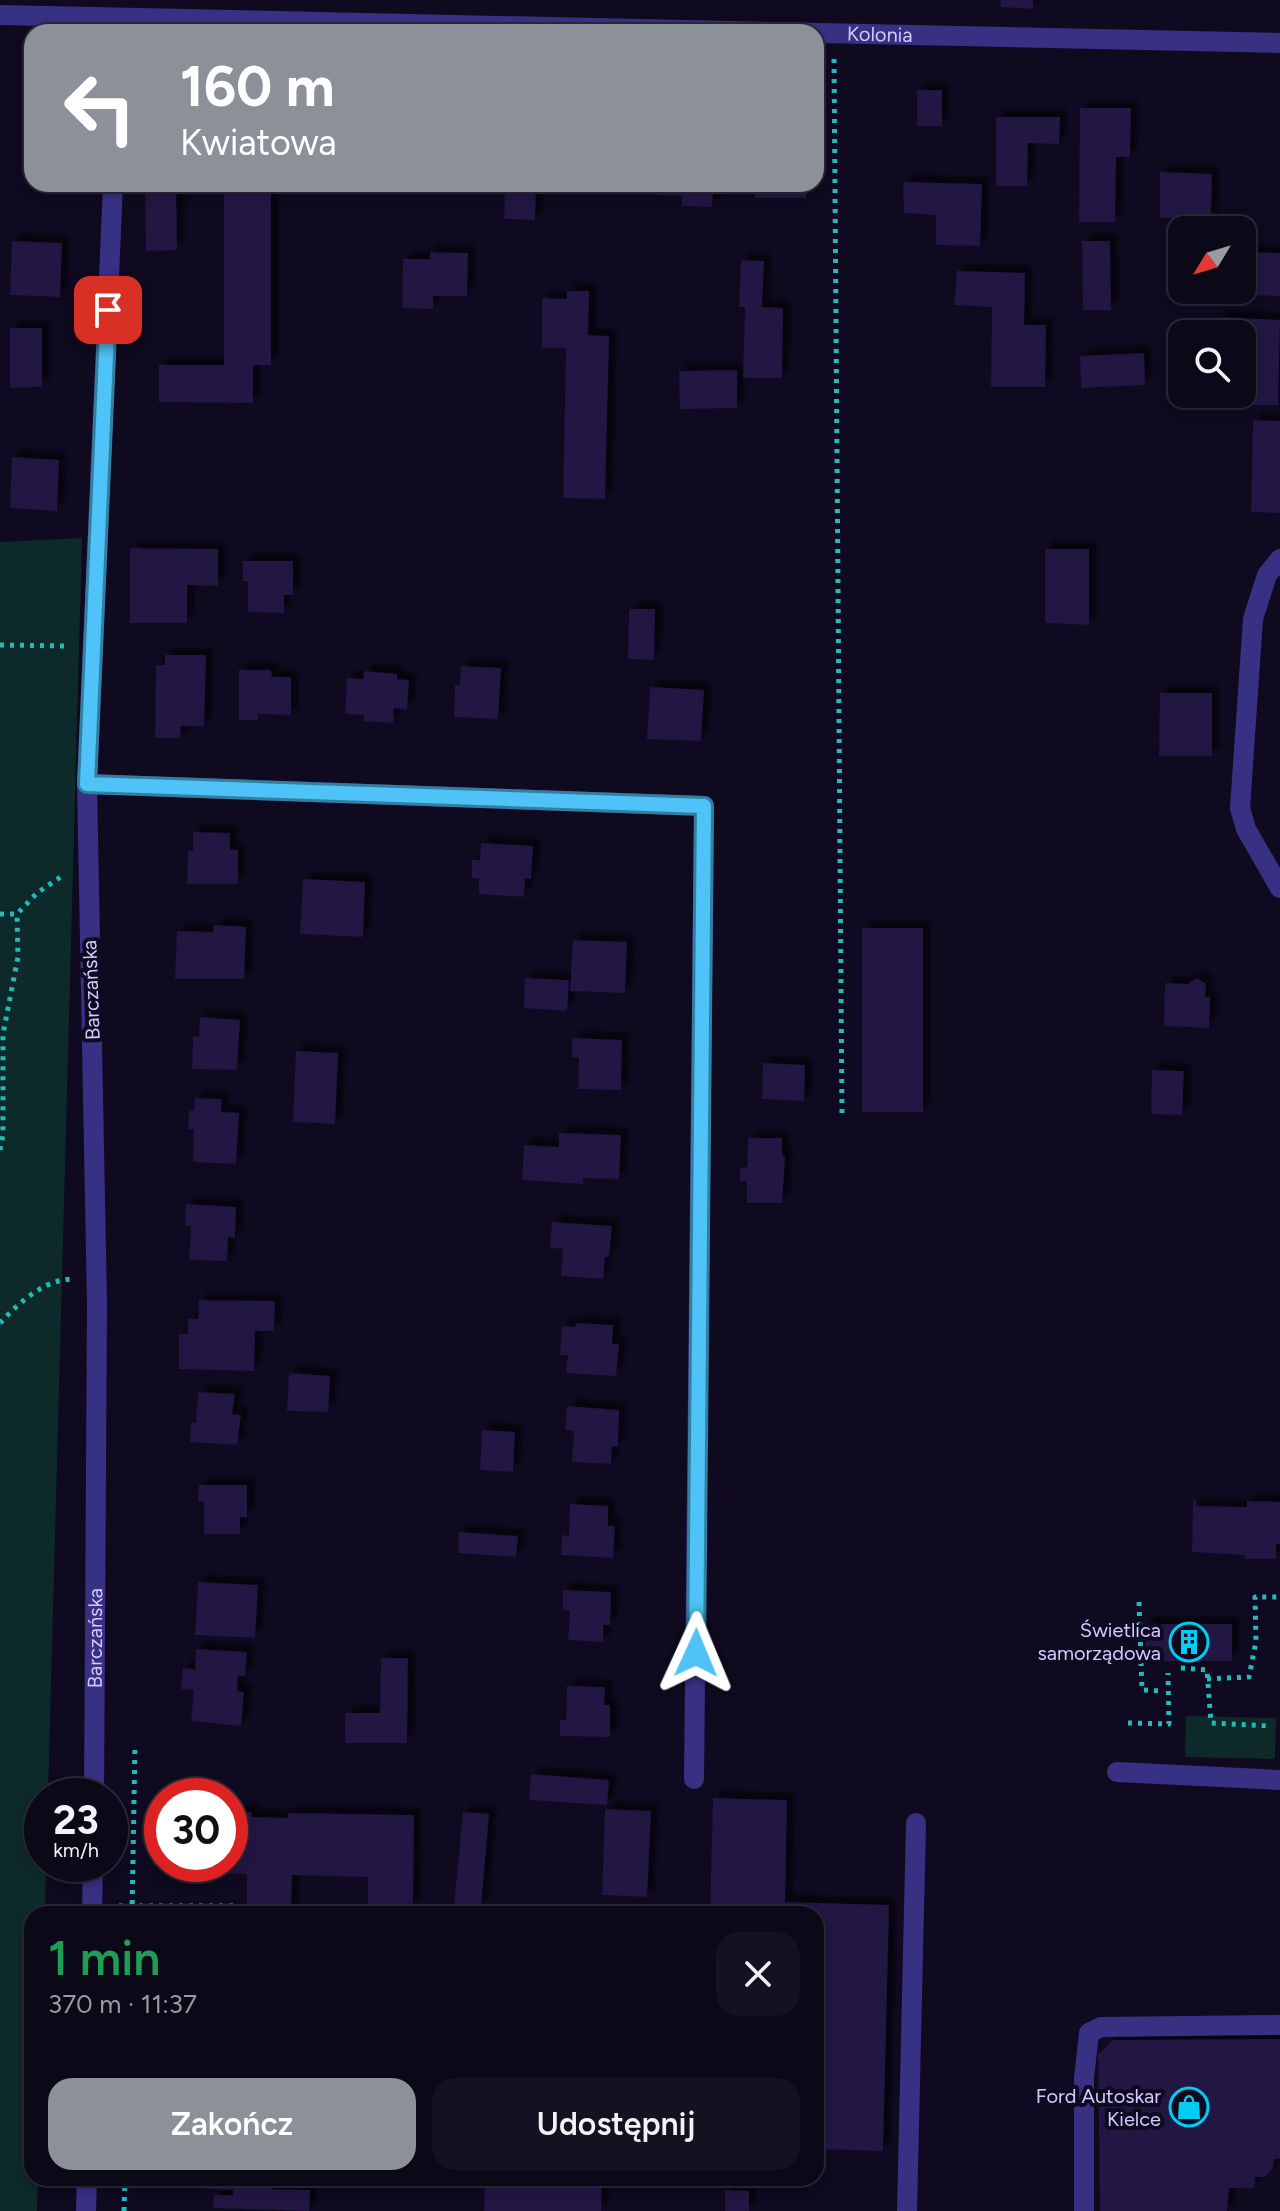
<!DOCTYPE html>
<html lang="pl">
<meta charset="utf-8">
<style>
:root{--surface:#0b0818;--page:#141121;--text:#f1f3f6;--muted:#9a9aa2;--line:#2b2937;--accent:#8c9099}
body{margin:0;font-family:Figtree,sans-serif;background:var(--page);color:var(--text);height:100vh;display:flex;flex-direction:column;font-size:30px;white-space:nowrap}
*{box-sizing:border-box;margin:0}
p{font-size:26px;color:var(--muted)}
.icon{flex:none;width:44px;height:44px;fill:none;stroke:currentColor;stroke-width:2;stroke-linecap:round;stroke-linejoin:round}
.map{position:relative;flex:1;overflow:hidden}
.panel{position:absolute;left:24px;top:1906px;width:800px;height:280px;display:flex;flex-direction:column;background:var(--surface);border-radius:24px;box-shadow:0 4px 12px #0003,0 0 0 2px var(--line)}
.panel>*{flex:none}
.guide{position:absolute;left:24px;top:24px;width:800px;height:168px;border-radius:24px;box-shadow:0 4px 12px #0003,0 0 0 2px var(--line);background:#8c9099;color:#fff;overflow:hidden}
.needle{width:52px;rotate:232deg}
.fabs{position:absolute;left:1168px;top:216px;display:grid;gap:16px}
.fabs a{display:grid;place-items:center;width:88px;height:88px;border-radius:16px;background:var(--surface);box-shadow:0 4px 12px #0003,0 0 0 2px var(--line);font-size:40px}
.speed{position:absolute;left:24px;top:1778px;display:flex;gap:16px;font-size:40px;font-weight:700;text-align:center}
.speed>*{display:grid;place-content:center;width:104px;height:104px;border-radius:50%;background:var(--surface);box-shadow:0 4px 12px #0003,0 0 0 2px var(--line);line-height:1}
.speed small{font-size:20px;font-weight:400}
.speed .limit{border:12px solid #d22;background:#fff;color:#111}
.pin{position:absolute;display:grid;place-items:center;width:68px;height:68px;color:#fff;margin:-34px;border-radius:16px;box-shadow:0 4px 12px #0006}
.me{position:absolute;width:88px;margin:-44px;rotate:1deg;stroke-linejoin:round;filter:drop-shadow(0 0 6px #0008)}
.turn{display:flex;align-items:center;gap:28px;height:168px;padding:0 24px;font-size:36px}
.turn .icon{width:104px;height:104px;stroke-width:2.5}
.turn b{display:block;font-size:56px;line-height:68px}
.round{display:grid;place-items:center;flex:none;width:84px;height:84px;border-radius:24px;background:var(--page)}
.overview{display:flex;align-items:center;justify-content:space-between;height:136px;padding:0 24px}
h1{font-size:48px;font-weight:600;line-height:60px;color:#1e9e55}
.action{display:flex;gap:16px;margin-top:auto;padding:16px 24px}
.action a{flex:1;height:92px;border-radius:24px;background:var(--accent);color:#fff;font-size:32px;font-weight:600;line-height:92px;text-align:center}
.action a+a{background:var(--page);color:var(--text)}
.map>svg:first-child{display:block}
.green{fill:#0d292a}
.building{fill:#201442;filter:url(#shadow)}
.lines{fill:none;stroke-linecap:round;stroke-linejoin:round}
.path{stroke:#21bbba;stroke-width:5;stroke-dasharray:4 6;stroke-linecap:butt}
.lane{stroke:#383083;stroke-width:20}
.street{stroke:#383083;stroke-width:20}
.route-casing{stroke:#337fa1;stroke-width:20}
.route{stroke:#4fc3f7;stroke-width:14}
.labels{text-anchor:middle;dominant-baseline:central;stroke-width:8;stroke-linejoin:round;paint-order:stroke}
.street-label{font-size:20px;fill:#d2c9ff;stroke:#0f0a20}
.poi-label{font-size:20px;fill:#d2c9ff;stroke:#0f0a20;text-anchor:end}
</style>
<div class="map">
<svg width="1280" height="2211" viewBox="0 0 1280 2211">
<defs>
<filter id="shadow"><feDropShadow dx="7" dy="-7" stdDeviation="2" flood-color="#0009"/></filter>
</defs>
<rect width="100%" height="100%" fill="#0f0a20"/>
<path class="green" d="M82,538L48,1796H42V1864H46L45,1914H32V2178H38L37,2211H0V542Z
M1186,1716L1276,1718L1275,1759L1185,1757Z"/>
<path class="building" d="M1001,0H1033V9L1000,7Z
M917,90H942V126H917Z
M1080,108H1131L1130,157H1116L1115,222H1079Z
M996,117H1060L1059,144L1028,143L1027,186H996Z
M1160,172L1212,174L1211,218H1160Z
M903,182L982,184L980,246L936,245V215L904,213Z
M145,184H176L177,250L146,251Z
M224,184H271V365H253V403L159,402V365H224Z
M505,184H536L535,220L504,219Z
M656,184H713L712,207L682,206V196L656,195Z
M755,184H806V198H755Z
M12,241L62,243L60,297L10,295Z
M1082,241H1110L1111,310H1083Z
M430,252L468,253L467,296H433V309L402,308L403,259H430Z
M1245,252L1280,253V296L1243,295Z
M741,260L764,261L762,307L783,308L782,378H743L745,307H739Z
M957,271L1025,273L1024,325H1046L1045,387H991L992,307L954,305Z
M567,291H589L588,335L609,336L605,499L563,498L566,348H542V298L567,299Z
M1220,317L1280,320L1278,405H1241L1242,334H1220Z
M10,328H42V387L10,388Z
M1144,353L1145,385L1081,388L1080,356Z
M737,370V408L680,409L679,371Z
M1253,420L1280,421V513L1251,512Z
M12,457L59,460L57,511L10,508Z
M130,548L218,549V586L187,585V623H130Z
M1045,549H1089V625L1045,623Z
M243,561H293V595H284V613L248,612V581H243Z
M629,609H655L654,660L628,659Z
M165,655H206L204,726H181L180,738H155L156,665H165Z
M461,666L501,668L498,719L454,717L455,685H460Z
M239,670H271L272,677H291V715L258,714V720H239Z
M364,671L397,674V679L409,680L407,710L394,708L393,723L363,721L364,715L345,714L347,678L363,679Z
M650,687L704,690L701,741L647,739Z
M1160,693H1212V756H1159Z
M193,832L230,833V850H238V884H187L188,851H193Z
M481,843L533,846L531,879L525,878L524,897L479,894V878H472V860H480Z
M303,879L365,882L363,937L300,934Z
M214,925L246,927L244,979H175L177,931L213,932Z
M862,928H923V1112H862Z
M573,940L627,942L625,993L570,991Z
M525,978L569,980L567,1011L524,1008Z
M1197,978L1206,984L1205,997H1210L1209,1028L1164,1026L1165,983L1188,984Z
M200,1017L240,1020L237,1070L192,1069L193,1036L199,1037Z
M572,1038L622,1040L621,1090L578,1089L579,1057H572Z
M296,1051L338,1053L335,1124L293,1122Z
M763,1063L805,1065L804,1101L762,1099Z
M1152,1070L1184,1071L1182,1115L1151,1114Z
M195,1098L222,1099L221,1112L239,1113L236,1164L193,1162L194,1129H188L189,1111H194Z
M559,1133L621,1135L619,1179L583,1178V1184L522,1180L524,1145L559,1147Z
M748,1138H782V1155L785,1156L782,1203H747V1181H740V1168L747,1167Z
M186,1204L236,1207L235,1238L228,1237L227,1261L189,1260L191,1226H185Z
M552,1222L612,1226L609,1257H605L603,1279L561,1276L563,1249L550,1248Z
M199,1300L275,1301L274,1331H255L254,1371L179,1369V1334H188V1319H198Z
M576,1323L613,1325L612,1344H619L616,1376L566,1373L568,1355H560L562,1326L575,1327Z
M289,1373L330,1376L328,1412L287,1411Z
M198,1392L235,1394L232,1414L241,1415L237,1445L190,1442L191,1423H196Z
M567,1406L619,1410L618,1447L612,1446L611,1464L572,1462L574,1431L565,1430Z
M482,1430L515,1432L513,1472L480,1470Z
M199,1485H247V1518L240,1517V1534H204V1501H198Z
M1193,1501H1196V1506L1247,1507V1501L1280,1502V1544H1276V1559H1245V1555L1192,1552Z
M570,1504L608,1506V1526H615L613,1558L561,1555L562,1535L569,1536Z
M459,1532L518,1536L516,1557L458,1553Z
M198,1582L258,1585L255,1638L195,1635Z
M563,1590L611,1592L610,1625H603V1642L568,1640L570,1611L563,1610Z
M1145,1624H1232V1661H1146Z
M196,1649L247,1652L245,1676H238L237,1691L244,1692L241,1726L191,1721L194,1690L181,1689L183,1668L195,1669Z
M381,1658H408L407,1743H345V1713H380Z
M567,1686L605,1687L604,1705H610V1737L560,1736V1720H566Z
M531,1774L609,1780L607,1805L529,1800Z
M713,1798L787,1800L785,1902L889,1905L883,2151L816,2149V1914H710Z
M605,1809L651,1811L647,1897L602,1895Z
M230,1811L251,1812L252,1817L288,1818V1813L414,1815L413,1907L368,1905V1877L292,1875L291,1914H247V1874L206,1873V1864H230Z
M463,1812L489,1814L481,1907L454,1905Z
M1280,2039V2159H1274L1273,2168L1265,2177H1255L1254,2188H1229L1227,2211H1100L1098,2055L1112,2040Z
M208,2178H273L272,2189L310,2190L309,2211L213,2208L214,2195H233V2190L207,2189Z
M485,2178H602L601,2211H484Z
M725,2190L749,2191V2211H725Z"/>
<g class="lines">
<path class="path" d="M834,59L842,1118
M0,645L65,646
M0,914H17L37,893L62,876
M0,1150L3,1135V1034L18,957L17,914
M0,1323C19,1303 43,1280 72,1279
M1139,1602L1142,1690L1161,1691
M1181,1668L1207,1670L1211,1723L1269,1726
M1207,1679L1249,1677L1256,1641L1255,1597H1280
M1128,1723L1169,1724L1168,1673
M119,1906H234
M132,1914L135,1744
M124,2211L125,2178"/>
<path class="lane" d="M1280,559L1267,575L1253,619L1240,808L1246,829L1280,888
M1117,1772L1280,1780
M907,2211L916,1823
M1084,2211V2078L1089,2033L1101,2027L1280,2025"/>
<g class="street">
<path id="s1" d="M0,15L1280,43"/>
<path d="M87,784L704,806L694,1779"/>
<path id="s2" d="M94,1796L97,1304L87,784L113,184"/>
<path d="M92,1914L93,1864"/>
<path d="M86,2211L87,2178"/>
</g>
</g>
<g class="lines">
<g class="route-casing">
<path id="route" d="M108,310L87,784L704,806L696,1653"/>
</g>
<use href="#route" class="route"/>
</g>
<defs>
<g id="building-ring" transform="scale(2)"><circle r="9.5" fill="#0f0a20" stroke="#00cdf4" stroke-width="1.5"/><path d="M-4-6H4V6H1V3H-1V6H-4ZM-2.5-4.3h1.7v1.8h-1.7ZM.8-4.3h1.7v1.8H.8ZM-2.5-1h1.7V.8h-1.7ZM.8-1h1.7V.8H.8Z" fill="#00cdf4"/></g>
<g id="shop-ring" transform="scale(2)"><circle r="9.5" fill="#0f0a20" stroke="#00cdf4" stroke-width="1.5"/><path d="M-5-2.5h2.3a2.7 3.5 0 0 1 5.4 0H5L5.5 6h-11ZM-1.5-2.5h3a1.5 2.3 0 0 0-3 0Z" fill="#00cdf4"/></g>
</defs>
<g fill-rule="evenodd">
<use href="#building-ring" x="1189" y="1642"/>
<use href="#shop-ring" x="1189" y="2107"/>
</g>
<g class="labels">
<g class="street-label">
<text stroke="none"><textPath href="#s1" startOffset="880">Kolonia</textPath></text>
<text transform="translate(91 990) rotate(-92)">Barczańska</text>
<text stroke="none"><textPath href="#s2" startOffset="158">Barczańska</textPath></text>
</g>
<g class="poi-label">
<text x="1161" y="1630">Świetlica<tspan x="1161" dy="23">samorządowa</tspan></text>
<text x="1161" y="2096">Ford Autoskar<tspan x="1161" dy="23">Kielce</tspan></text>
</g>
</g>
</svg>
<div class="fabs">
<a><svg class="needle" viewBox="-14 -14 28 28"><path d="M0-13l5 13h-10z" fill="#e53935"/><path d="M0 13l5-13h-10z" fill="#9a9aa2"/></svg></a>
<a><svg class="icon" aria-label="search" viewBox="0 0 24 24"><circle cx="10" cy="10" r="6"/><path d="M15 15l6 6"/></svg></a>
</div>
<div class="speed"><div>23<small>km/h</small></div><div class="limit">30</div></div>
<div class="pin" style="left:108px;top:310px;background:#d93025"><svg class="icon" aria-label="arrive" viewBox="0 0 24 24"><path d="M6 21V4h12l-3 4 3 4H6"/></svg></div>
<svg class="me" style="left:696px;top:1653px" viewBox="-20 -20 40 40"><path d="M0-17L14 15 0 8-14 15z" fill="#4fc3f7" stroke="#fff" stroke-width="4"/></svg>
<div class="guide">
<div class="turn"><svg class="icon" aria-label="left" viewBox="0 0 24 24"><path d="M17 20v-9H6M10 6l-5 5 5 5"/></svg><div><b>160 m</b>Kwiatowa</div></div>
</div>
<section class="panel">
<div class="overview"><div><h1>1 min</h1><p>370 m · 11:37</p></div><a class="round"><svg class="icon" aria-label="close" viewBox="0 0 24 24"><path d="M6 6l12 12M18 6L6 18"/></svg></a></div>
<div class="action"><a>Zakończ</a><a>Udostępnij</a></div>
</section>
</div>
